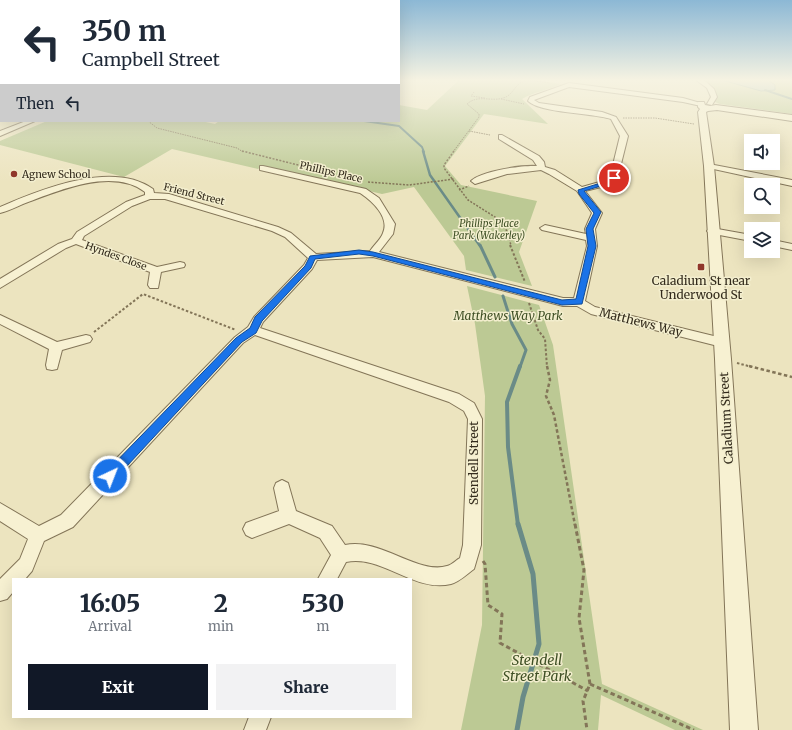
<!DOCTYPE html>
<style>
:root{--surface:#fff;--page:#f2f2f3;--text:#1f2937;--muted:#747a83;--accent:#111827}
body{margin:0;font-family:Merriweather,serif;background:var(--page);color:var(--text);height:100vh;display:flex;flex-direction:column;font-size:15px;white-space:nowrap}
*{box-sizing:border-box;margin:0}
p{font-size:13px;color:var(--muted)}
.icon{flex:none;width:22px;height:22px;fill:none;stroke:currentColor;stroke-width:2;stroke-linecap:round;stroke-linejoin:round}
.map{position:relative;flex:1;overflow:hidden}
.details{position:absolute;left:12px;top:578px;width:400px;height:140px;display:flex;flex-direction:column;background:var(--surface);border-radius:0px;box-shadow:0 4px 16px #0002}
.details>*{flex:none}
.hud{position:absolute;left:0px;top:0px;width:400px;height:122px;box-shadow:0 4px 16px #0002;background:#fff;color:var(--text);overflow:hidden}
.tools{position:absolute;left:744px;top:134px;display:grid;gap:8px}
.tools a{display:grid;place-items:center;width:36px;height:36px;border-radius:0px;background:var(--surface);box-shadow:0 4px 16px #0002;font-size:20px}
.pin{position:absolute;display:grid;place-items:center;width:34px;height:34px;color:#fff;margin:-17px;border:2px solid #fff;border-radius:50%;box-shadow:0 1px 4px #0007}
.me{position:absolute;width:44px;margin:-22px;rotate:43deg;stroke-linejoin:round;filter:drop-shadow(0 0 3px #0008)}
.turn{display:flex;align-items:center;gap:14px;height:84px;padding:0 16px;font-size:18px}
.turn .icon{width:52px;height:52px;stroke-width:2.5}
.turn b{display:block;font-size:28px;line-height:34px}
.then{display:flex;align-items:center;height:38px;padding:0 16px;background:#0003;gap:8px;font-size:15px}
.eta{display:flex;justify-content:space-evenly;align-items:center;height:68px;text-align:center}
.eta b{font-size:24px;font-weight:800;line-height:28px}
.button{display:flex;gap:8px;margin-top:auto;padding:8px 16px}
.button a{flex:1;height:46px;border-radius:0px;background:var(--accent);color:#fff;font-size:16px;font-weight:800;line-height:46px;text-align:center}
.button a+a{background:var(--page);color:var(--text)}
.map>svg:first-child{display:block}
.green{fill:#bcc994}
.water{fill:#a2beb9;stroke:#6a8b87}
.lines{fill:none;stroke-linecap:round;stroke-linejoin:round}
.stream-far4{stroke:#6a8b87;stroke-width:2}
.stream-far3{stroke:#6a8b87;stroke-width:2.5}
.stream-far2{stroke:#6a8b87;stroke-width:3}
.stream-far1{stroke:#6a8b87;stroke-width:4}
.stream{stroke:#6a8b87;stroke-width:5}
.minor-casing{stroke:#837558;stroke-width:2}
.tertiary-casing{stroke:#837558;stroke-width:2}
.path-far4{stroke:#837558;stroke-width:1;stroke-dasharray:1.5 1;stroke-linecap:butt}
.path-far3{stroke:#837558;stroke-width:1.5;stroke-dasharray:2 1.5;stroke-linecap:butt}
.path-far2{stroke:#837558;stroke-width:2;stroke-dasharray:2.5 2;stroke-linecap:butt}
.path-far1{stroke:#837558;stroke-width:2.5;stroke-dasharray:3.5 2.5;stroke-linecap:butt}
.path{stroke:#837558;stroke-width:3;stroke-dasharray:4.5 3;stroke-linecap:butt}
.minor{fill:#f7f1d2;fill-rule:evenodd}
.tertiary{fill:#f7f1d2;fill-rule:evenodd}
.route{fill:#1a73e8;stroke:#114b97}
.poi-dot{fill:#90372b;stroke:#f3eece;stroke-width:1.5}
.labels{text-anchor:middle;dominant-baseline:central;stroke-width:3;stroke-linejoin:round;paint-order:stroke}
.far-street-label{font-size:10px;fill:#332b1c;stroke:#f3eece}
.far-poi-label{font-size:10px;fill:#332b1c;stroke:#f3eece;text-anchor:start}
.far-park-label{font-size:10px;font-style:italic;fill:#3e4f24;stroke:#f3eece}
.poi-label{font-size:12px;fill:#332b1c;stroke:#f3eece}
.park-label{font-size:12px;font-style:italic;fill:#3e4f24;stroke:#f3eece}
.street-label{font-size:12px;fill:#332b1c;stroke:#f3eece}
.near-park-label{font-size:14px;font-style:italic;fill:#3e4f24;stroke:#f3eece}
</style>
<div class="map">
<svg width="792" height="730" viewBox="0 0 792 730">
<rect width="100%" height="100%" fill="#ece4bf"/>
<path class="green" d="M459,80H536L561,84C548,90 534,92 522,99L548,124L484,114L445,166L461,185L537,201L519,252L532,286L466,270L464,256L414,187L382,194L262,166L258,169L172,149L124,177L0,145V141L47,121H201L215,124L219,121H399V105L427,110Z
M701,80H789L792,82V114L720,104L715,102C719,90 710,85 701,80Z
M467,286L539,305L553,345L602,684L703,730H675L601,695L598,730H461L482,625L485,396L475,324Z"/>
<path class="water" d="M722,80H768L775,85V90L761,91Z"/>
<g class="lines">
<path class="stream-far4" d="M765,90L792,99
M364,121L399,126L422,147L424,152"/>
<path class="stream-far3" d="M423,151L430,175L480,246"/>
<path class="stream-far2" d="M480,245L495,277
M503,296L512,324L526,350L520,367"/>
<path class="stream-far1" d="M518,525L508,447L507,402L520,366"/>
<path class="stream" d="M517,730L523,697L539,644L533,574L518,524"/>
<g class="minor-casing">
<path id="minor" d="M696,80H704L714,89L717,97L712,105L707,104L711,97L707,88Z
M569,83L683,98L704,104L701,106L683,102L569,87L534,100L539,103L602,112L616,117L628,136L617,180L609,185L585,191L602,213L595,229L597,246L585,301L595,307L726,339L728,342L726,345L722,347L591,314L577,306H563L373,257L317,260L312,269L263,322L260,328L459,394L474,403L482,419L481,545L474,569C467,574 459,582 451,584C415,593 381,554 346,562L337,579H318L331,555L320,538L289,524L252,538L246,535L243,529L246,523L279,511L274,488L276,483L282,480L288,483L296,511L332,526L345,545C379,537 418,575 447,566C452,565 456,560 460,558L463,545L468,419L464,411L449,402L255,335L243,343L73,527L44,541L32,571L25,579H13V592L7,599L0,601V579L20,559L28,539L0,521V503L39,526L61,515L235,337L248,327L254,317L304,265L308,258L285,237L272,231L165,199H150L132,206L84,236L82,240L157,267L180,262L184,263L185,265L184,267L161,272L158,288H150L148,285L150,272L76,244L66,248L0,288V279L58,244L72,239L77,232L126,202L145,195V192C112,167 58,191 23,204C16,207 8,211 0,213V207C41,189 113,160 153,189L154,193L169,194L278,227L291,233L316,254L370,251C374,245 381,239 383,233C390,217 372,201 360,193L260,170V166H263L366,189L379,198L395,224L393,234L379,252L563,298H574L587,246L586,240L542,230L540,228L545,225L586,234L585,229L592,213L577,191L549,174L541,170L507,174L475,184L471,181C481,171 522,165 537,166L533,160L499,139V135H502L539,156L544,162L545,167L555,170L582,187L603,181L610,177L620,136L611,119C592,113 540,113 528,101L530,97Z
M26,121H35L0,136V131Z
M706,164H709L792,180V186L709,168L705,166Z
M712,228L751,235V241L709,233L707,231L709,229Z
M773,240L792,244V250L773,246Z
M0,315L57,342L86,335L90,336L92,339L90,342L62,350L57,369L52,370L47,369L46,365L49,349L0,324Z
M249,717H271L266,730H244Z"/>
</g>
<g class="tertiary-casing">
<path id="tertiary" d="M698,102H704L705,105L710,106L716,105L792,115V121L717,110L708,111L706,112L714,166L731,359L758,730H730L715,359L704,166L698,112L700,109L698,107Z"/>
</g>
<path class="path-far4" d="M474,92L471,96L485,98
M501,99L524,104
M623,118H655L694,124
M148,121L157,128L237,148L243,152
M469,131L490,135
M453,152L479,117V114L467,104C478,94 491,102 503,98C513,96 515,83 525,81C533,80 542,82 550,83"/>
<path class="path-far3" d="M242,151L334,174
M454,151L444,165V168L468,200L495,217L508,232L511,246
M368,182L409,185L454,179
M459,190L469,186"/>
<path class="path-far2" d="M510,245L525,282
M529,303L538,330L545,339L547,367
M94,332L143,294L236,330
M737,363L752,367"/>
<path class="path-far1" d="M547,366L550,380L546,396L554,415L575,525
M749,366L792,377"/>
<path class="path" d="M575,524L584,570L579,618L590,684L583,701L587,730
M483,561L485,564L488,605L502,614L500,643L588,691
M590,684L694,730"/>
<use href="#minor" class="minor"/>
<use href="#tertiary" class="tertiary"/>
</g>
<linearGradient id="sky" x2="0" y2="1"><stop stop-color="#8cb8d5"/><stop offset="0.44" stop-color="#f6f3e2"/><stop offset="1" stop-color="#f6f3e2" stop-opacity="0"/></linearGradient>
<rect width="792" height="182" fill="url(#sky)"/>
<path class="route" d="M612,177L617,178L608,184L584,191L601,212L593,229L596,246L582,304L562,305L373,256L359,254L315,259L311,268L262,321L256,333L242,342L114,480L110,481L106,480L105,476L106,472L236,338L250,328L255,317L305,266L310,256L359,250L373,252L562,300L576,299L588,246L586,229L594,213L579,194L578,190L604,182Z"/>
<g class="poi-dot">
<circle cx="14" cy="174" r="4"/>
<rect x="697" y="263" width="8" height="8" rx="2"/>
</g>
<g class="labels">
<g class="far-street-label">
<text transform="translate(331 172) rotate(13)">Phillips Place</text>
<text transform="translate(194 194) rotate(14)">Friend Street</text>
<text transform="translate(116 256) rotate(20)">Hyndes Close</text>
</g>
<g class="far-poi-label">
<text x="22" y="174">Agnew School</text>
</g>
<g class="far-park-label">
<text x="489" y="223">Phillips Place<tspan x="489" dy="12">Park (Wakerley)</tspan></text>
</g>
<g class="poi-label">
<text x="701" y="280">Caladium St near<tspan x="701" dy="14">Underwood St</tspan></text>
</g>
<g class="park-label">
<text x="508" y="315">Matthews Way Park</text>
</g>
<g class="street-label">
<text transform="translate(641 322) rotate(14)">Matthews Way</text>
<text transform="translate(726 418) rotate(-93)">Caladium Street</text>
<text transform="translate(473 463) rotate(-90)">Stendell Street</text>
</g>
<g class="near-park-label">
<text x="537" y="660">Stendell<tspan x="537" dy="16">Street Park</tspan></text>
</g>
</g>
</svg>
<div class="tools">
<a><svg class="icon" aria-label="sound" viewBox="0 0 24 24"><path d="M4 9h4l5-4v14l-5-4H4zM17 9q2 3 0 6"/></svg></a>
<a><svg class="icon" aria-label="search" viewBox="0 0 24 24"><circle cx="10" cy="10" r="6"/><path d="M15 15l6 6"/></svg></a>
<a><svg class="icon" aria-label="layers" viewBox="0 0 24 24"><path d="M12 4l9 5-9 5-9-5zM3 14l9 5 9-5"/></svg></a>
</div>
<div class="pin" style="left:614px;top:178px;background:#d93025"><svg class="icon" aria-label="arrive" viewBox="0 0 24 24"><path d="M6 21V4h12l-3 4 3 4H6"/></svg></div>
<svg class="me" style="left:110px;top:476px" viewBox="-20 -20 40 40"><circle r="17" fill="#1a73e8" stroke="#fff" stroke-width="3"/><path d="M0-11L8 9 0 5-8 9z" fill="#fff"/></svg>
<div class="hud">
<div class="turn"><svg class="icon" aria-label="left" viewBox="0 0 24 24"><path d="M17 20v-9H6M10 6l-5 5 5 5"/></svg><div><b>350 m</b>Campbell Street</div></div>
<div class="then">Then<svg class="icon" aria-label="left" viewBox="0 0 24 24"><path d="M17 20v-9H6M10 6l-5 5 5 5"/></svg></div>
</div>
<section class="details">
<div class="eta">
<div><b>16:05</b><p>Arrival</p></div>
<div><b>2</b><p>min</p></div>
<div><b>530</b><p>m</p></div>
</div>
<div class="button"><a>Exit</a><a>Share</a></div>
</section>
</div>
